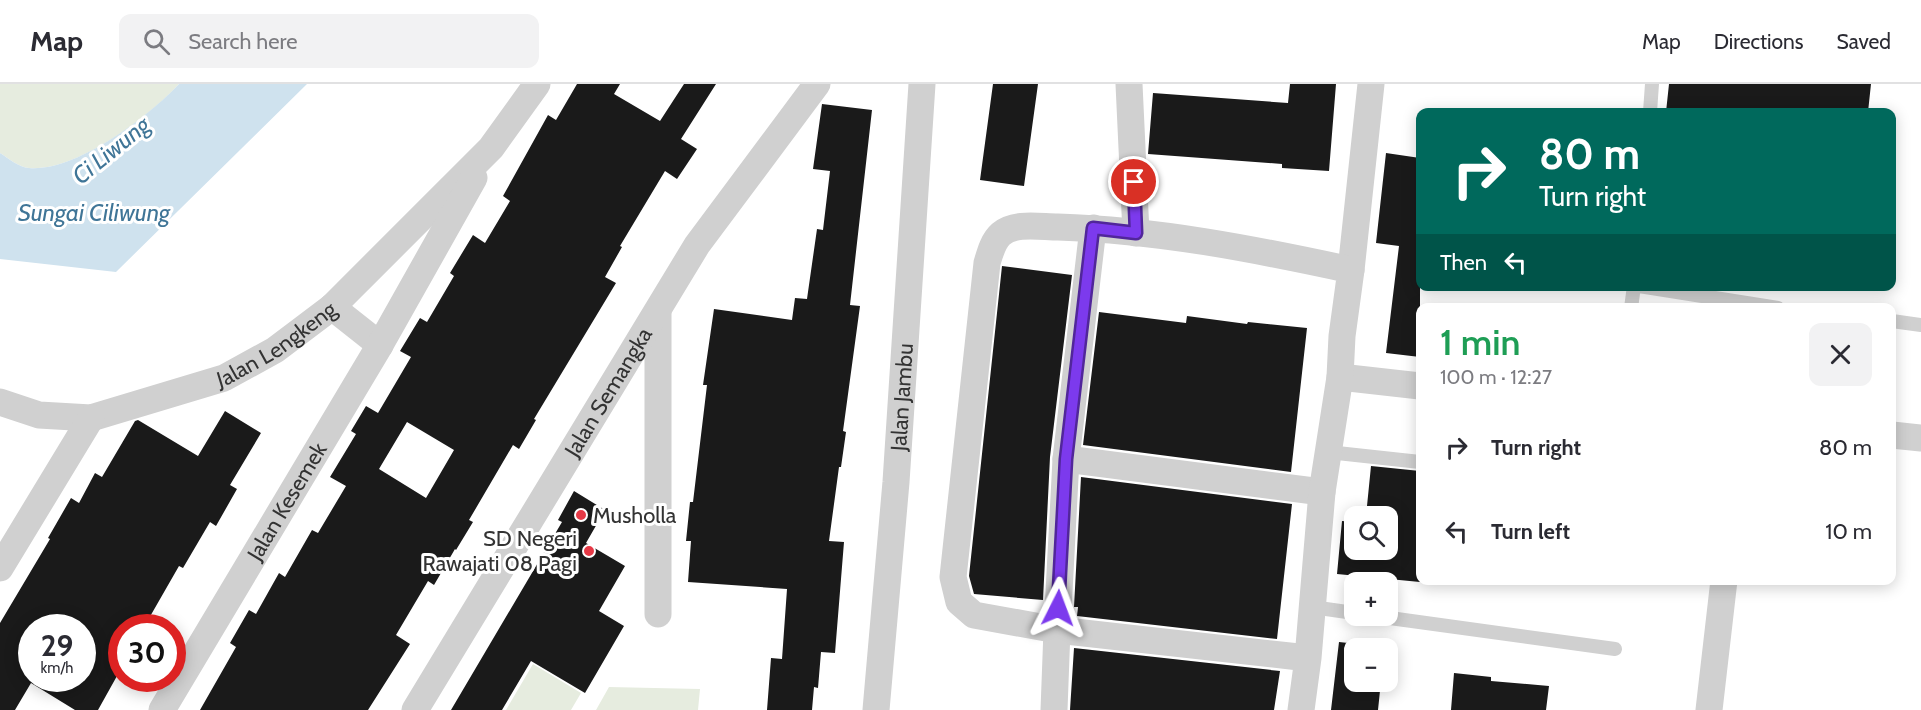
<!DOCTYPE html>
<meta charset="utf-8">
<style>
:root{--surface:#fff;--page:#f2f2f3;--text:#2b2b33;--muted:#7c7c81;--line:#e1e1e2}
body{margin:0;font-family:Cabin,sans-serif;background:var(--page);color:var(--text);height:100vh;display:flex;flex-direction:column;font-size:22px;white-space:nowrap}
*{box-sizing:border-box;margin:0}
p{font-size:20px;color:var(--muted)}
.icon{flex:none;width:33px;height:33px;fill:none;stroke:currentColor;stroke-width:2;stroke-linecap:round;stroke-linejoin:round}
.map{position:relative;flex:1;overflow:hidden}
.sheet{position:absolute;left:1416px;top:219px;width:480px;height:282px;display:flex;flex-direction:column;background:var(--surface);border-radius:12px;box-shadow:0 3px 15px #0003}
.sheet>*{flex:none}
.hud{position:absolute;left:1416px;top:24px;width:480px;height:183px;border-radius:12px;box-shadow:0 3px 15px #0003;background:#00695c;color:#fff;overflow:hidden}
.controls{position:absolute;left:1344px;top:422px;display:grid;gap:12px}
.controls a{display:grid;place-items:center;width:54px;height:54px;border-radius:12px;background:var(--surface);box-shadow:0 3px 15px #0003;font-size:30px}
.speed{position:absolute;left:18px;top:530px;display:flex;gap:12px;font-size:30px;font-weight:700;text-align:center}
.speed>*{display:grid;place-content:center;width:78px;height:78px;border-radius:50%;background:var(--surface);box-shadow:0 3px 15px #0003;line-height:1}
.speed small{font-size:15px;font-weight:400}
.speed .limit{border:9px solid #d22;background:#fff;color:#111}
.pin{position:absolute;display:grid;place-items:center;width:51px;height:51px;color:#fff;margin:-26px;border:3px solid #fff;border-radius:50%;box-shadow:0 2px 6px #0007}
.me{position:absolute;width:66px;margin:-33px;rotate:3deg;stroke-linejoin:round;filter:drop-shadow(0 0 4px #0008)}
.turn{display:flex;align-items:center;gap:21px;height:126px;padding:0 24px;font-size:27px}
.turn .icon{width:78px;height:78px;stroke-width:2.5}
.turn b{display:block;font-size:42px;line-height:51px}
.then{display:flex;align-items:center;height:57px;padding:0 24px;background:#0003;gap:12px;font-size:22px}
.round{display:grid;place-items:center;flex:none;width:63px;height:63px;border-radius:12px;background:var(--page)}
.summary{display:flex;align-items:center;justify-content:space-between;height:102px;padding:0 24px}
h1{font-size:36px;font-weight:600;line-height:45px;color:#1e9e55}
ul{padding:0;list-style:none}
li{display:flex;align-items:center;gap:18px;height:84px;padding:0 24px}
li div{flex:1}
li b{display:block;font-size:22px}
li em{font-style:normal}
header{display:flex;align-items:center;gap:36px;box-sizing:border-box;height:84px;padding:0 30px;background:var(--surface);border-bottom:2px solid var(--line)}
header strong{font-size:28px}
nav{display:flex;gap:33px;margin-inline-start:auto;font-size:21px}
.search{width:420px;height:54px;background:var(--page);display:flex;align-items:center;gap:15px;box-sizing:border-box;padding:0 21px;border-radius:12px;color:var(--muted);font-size:22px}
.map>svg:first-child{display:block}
.green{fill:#e6ecdf}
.water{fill:#cfe2ee}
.building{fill:#1a1a1a;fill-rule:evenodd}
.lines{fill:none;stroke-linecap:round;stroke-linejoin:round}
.lane{stroke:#d0d0d0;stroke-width:14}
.street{stroke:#d0d0d0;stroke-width:27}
.route-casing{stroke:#51269a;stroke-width:15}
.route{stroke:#7c3aed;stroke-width:10}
.poi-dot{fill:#e63946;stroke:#fff;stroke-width:2}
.labels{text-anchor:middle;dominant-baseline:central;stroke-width:6;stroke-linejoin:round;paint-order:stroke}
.street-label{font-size:22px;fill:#333;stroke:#fff}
.poi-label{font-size:22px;fill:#333;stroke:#fff;text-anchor:start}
.water-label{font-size:24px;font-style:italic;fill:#3f7597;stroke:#fff}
</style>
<header>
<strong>Map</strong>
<div class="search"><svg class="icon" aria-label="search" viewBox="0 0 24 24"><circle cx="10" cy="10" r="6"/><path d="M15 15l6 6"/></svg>Search here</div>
<nav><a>Map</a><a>Directions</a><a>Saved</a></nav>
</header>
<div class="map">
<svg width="1921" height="626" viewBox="0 0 1921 626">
<rect width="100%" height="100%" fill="#fff"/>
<path class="green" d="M0,0H179C149,33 76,88 29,84C20,84 8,74 0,69Z
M533,580L581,609L571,626H506Z
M609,603L700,605L698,626H596Z"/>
<path class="water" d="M179,0H307L116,188L0,175V69C8,74 20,84 29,84C76,88 148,33 179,0Z"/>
<path class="building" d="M577,0H620L614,10L660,37L684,0H716L681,55L697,65L677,95L665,87L620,162L622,163L605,193L616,199L534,335L536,336L519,365L513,361L469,436L473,438L456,466L455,465L434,501L428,497L396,551L410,560L368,626H200L236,563L230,559L249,526L256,530L279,489L285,493L312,446L318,449L346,402L330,393L356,350L351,347L366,322L378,329L411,273L400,267L420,234L427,238L454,192L450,189L473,151L485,159L510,117L503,112L548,31L556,36ZM407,338L454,366L426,414L379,385Z
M993,0H1038L1024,102L980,96Z
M1290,0H1336L1329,87L1282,84V80L1148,70L1153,9L1288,19Z
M1669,0H1871L1868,28H1666Z
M822,20L872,26L850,221L860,222L843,347L846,348L841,383H839L829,457L844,458L835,569L821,568L818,604L814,603L812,626H767L771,574L782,575L787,505L688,498L691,457H686L690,418H693L707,301H703L714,225L792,236L795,214L807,215L817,145L823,146L830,87L813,85Z
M1386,69L1420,74V273L1386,269L1399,162L1376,159Z
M1002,182L1072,191L1050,373L1043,516L974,510L969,492Z
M1099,228L1186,239L1187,232L1247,240L1248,238L1307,244L1291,388L1083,361Z
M225,327L261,349L230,401L237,405L216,442L210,438L183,484L179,482L144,543H122V583L98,626H75L31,599L15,626H0V539L50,455L48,454L71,414L79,419L95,389L102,393L135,337L138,336L198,372ZM32,543H82V594H32Z
M1371,382L1420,387V498L1337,490L1342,437L1354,438V465H1388V432H1366Z
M1081,393L1292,420L1277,555L1077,532L1078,523H1074Z
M574,407L605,426L586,459L625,482L599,527L624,542L585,609L531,577L502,626H451L562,438L558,436Z
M1339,558L1385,563L1354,564V597H1381L1378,626H1331Z
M1074,564L1280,587L1274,626H1070Z
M1454,589L1491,593V597L1549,602L1546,626H1451Z"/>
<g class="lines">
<path class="lane" d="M1650,28L1652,0
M1639,202L1778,224
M1631,224L1634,202
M1892,237L1921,241
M1328,368L1420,378
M1312,523L1354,529
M1368,531L1615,565"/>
<g class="street">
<path d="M1129,0L1136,149"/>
<path d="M1351,186L1371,0"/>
<path d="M332,223L380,261"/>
<path d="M1340,293L1420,302"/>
<path id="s1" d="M0,318L39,331L91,334L224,294L275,266L332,223L491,64L537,0"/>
<path d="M1892,351L1921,354"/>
<path d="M1066,375L1322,408"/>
<path d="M0,484L91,334"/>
<path d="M658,530V227"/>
<path id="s2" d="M162,626L380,261L474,94"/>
<path id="s3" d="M415,626L697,161L817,0"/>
<path id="s4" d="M876,626L896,398L922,0"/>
<path d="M1054,626L1057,546L1066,375L1093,144"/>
<path d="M1301,626L1308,574L1322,408L1340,293L1342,252L1351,186C1254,165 1157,146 1058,143C1040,143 1015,138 1001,150C993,157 990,169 987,179L953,493L959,518L974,531L1057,546L1308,574"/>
<path d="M1709,626L1724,496"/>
</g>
</g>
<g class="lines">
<g class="route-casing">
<path id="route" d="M1058,524L1066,375L1093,144L1136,149L1134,98"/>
</g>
<use href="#route" class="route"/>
</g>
<g class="poi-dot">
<circle cx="581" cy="431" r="6"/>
<circle cx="589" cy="467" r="6"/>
</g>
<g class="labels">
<g class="street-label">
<text stroke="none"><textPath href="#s1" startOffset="294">Jalan Lengkeng</textPath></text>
<text stroke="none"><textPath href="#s3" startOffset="372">Jalan Semangka</textPath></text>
<text stroke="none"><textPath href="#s4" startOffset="314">Jalan Jambu</textPath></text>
<text stroke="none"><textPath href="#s2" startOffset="243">Jalan Kesemek</textPath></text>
</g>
<g class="poi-label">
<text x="593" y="431">Musholla</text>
<text x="577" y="454" text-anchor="end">SD Negeri<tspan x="577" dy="25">Rawajati 08 Pagi</tspan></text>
</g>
<g class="water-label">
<text transform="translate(111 66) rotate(-39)">Ci Liwung</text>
<text x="94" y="128">Sungai Ciliwung</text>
</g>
</g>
</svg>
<div class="controls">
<a><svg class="icon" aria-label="search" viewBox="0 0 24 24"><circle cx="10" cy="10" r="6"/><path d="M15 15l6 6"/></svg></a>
<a>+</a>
<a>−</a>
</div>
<div class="speed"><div>29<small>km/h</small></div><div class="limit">30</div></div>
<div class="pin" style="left:1134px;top:98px;background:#d93025"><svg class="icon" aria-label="arrive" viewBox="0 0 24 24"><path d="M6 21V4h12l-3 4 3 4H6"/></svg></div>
<svg class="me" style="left:1058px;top:524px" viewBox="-20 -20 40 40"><path d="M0-17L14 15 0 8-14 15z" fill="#7c3aed" stroke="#fff" stroke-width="4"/></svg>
<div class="hud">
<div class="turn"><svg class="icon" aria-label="right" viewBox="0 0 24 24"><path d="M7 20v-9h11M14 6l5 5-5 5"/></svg><div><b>80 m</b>Turn right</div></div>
<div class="then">Then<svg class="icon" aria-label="left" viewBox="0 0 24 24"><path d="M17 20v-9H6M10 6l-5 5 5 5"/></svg></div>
</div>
<section class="sheet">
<div class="summary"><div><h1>1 min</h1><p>100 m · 12:27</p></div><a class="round"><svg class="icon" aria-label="close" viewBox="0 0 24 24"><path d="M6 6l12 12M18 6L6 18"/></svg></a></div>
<ul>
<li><svg class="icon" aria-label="right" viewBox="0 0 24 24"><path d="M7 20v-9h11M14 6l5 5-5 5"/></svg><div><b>Turn right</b></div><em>80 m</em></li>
<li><svg class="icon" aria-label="left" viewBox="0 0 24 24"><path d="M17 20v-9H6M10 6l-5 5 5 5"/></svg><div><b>Turn left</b></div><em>10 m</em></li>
</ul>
</section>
</div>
